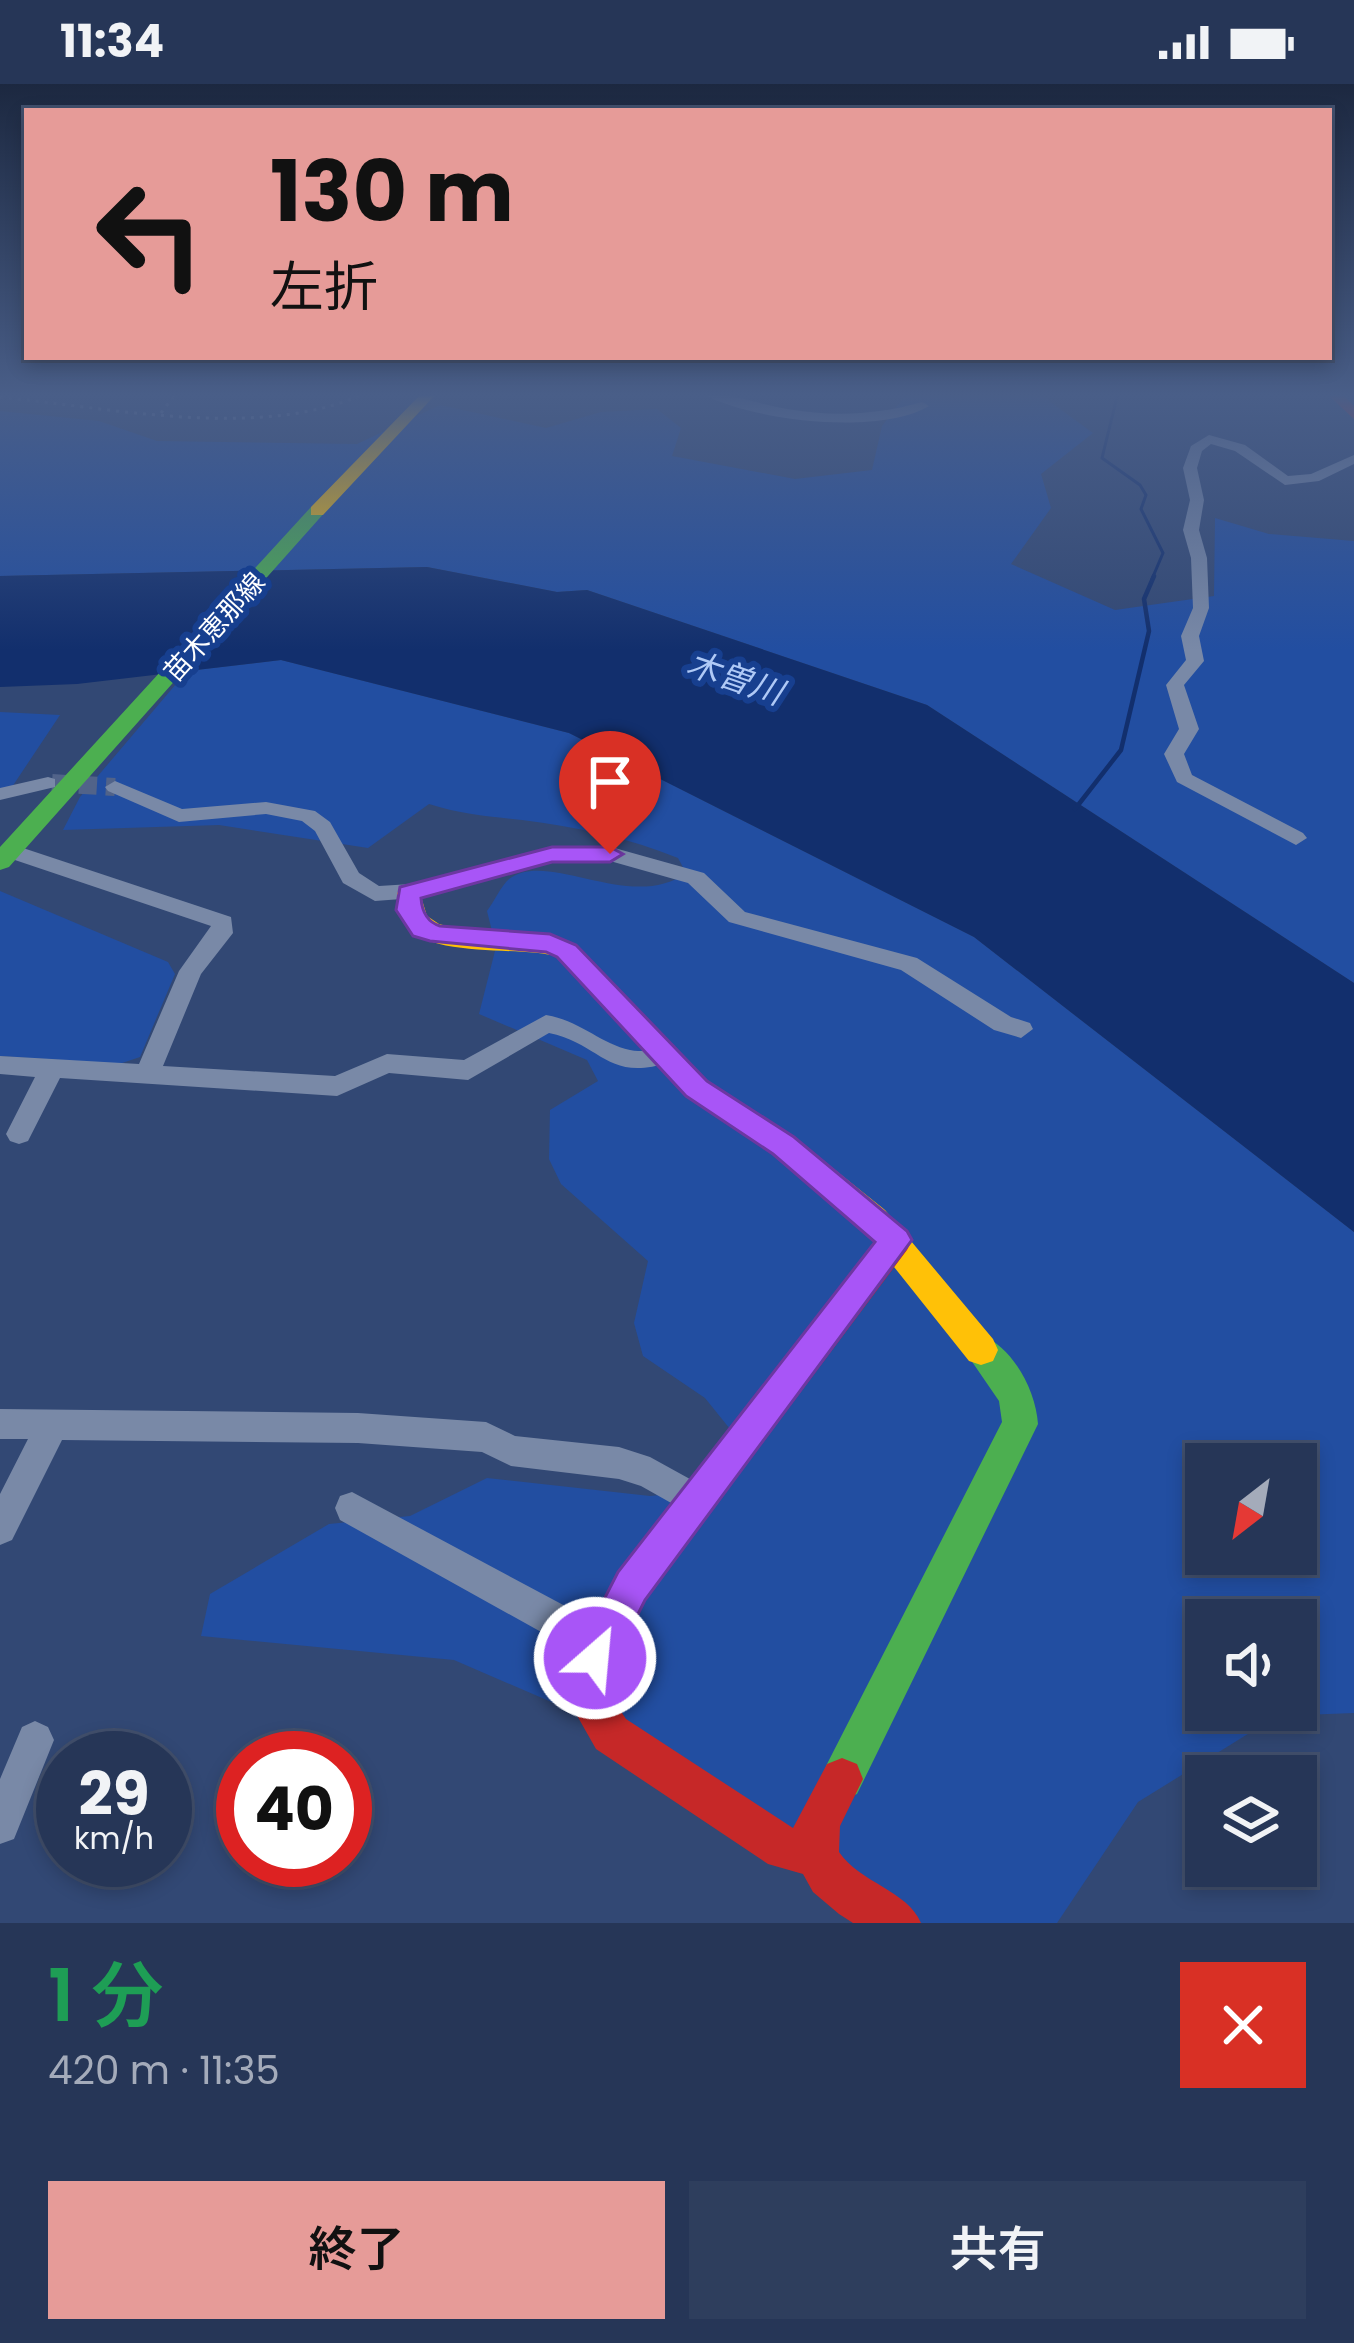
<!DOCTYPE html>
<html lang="ja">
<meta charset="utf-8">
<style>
:root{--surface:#263657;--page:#2e3e5d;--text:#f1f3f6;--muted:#a4abba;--line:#42506d;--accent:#e69b98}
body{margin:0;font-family:Poppins,"Noto Sans JP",sans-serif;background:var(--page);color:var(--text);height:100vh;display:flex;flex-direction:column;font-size:45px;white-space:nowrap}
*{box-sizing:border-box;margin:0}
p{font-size:39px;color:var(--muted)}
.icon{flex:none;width:66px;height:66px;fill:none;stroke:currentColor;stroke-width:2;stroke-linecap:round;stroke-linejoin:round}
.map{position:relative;height:1839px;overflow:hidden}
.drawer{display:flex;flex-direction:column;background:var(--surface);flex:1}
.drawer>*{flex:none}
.top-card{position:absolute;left:24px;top:24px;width:1308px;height:252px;border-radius:0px;box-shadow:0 6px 18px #0003,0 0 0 3px var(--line);background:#e69b98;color:#111;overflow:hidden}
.needle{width:78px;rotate:211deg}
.fabs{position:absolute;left:1185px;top:1359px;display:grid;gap:24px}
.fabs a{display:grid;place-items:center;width:132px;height:132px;border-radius:0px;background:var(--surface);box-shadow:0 6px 18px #0003,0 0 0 3px var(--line);font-size:60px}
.speed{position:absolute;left:36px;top:1647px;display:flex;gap:24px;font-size:60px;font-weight:700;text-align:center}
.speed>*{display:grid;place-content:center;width:156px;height:156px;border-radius:50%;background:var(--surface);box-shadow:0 6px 18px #0003,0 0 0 3px var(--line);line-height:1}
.speed small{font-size:30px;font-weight:400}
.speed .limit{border:18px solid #d22;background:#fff;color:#111}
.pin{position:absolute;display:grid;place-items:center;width:102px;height:102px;color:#fff;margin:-123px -51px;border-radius:50% 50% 50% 0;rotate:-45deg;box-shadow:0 0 12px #0007}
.pin .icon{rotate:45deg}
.me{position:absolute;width:132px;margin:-66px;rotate:27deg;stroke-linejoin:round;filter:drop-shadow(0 0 9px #0008)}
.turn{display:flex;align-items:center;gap:42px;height:252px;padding:0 48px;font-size:54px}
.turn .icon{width:156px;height:156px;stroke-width:2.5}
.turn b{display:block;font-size:84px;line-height:102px}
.round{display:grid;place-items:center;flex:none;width:126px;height:126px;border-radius:0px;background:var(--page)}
.overview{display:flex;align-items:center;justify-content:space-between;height:204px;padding:0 48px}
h1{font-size:72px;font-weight:600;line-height:90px;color:#1e9e55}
.cta{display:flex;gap:24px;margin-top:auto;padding:24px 48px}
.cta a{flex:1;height:138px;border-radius:0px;background:var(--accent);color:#111;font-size:48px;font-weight:600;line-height:138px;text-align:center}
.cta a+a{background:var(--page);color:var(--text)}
.status{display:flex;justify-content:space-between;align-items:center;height:84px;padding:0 60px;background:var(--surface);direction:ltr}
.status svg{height:33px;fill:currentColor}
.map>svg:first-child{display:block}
.green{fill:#224ea1;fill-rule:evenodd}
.water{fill:#122f6d}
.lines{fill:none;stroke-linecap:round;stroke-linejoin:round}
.stream-far1{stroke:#122f6d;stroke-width:3}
.stream{stroke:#122f6d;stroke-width:4.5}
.street-tunnel{stroke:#516389;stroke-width:18;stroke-dasharray:18 9;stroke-linecap:butt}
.path{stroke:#7989a7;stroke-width:3;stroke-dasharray:3 6;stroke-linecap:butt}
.street{fill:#7989a7;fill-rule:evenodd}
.fast{fill:#4caf50;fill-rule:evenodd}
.slow{fill:#ffc107;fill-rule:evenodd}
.jam{fill:#c62828;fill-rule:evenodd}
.route{fill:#a855f7;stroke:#6d37a1;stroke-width:3}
.labels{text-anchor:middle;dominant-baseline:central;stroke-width:12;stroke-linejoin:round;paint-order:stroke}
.far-street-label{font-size:27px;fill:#fff;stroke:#173f8f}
.water-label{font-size:33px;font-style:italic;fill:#afc9f6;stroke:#173f8f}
</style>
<div class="status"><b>11:34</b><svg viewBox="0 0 49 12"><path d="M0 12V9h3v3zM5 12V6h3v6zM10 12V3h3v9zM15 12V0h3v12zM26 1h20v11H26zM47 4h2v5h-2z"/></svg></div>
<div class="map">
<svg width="1354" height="1839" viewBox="0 0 1354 1839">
<rect width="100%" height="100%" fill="#324874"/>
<path class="green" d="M907,309H1015L1045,314L1093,349L1041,390L1051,424L1011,480L1115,526L1214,512L1215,434L1269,450L1354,457V899L927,621L587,506L557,508L427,483L0,492V327L99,337L157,357L357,360L440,321L546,344L601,328L657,325L681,344L672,372L795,395L872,386L882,342Z
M281,576L569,649L974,853L1354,1148V1629L1277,1632L1138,1718L1057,1839H871L651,1661L454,1576L201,1552L210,1510L329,1440L410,1432L487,1394L650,1412L692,1408L730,1345L705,1314L643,1272L634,1239L648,1177L561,1100L549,1075L550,1026L598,997L587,976L479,930L496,863L487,827C494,818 501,802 509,795C548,765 631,829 686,789L678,774C629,754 576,743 522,736C487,732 464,731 429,720L368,764L219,741L63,746L80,713L182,593L196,586ZM1206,1380H1296V1470H1206ZM1206,1536H1296V1626H1206Z
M0,628L60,631L12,703L0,707Z
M0,807L168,878L175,890L140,973L119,980L0,972Z"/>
<path class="water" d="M427,483L557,508L587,506L927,621L1354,899V1148L974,853L569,649L281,576L77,600L0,603V492Z"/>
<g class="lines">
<path class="stream-far1" d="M1118,309L1102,374L1140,401L1146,411L1141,425L1163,469L1152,495"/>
<path class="stream" d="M1075,725L1121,666L1149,547L1144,515L1154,492"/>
<path class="street-tunnel" d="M52,699L115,703"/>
<path class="path" d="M0,313C112,324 262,357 366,309
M161,329L176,309"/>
<path class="street" d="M701,309C731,309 758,320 787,325C835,333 876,331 922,318L929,322C880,352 750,337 701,309Z
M1209,351L1245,361L1288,392L1311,390L1354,371V380L1319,397L1285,401L1235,367L1211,360L1202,367L1197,384L1204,416L1199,446L1207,474L1209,524L1199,552L1204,577L1184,601L1199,645L1184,670L1192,691L1303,749L1307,754L1296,761L1177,698L1164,670L1179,645L1166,601L1186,576L1181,552L1193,524L1191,474L1183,446L1190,416L1183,384L1191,362Z
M48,693L55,695V703L0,716V704Z
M115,697L182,725L266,718L315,727L330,738L359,789L379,802L427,799L552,763H611L704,789L745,828L917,874L1011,933L1030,939L1033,945L1021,954L994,946L901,886L729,838L688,799L610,777H553L428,813L375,817L343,799L315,747L302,737L266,730L179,738L108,707L105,703Z
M11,760L231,833L233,849L201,890L163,982L335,992L387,970L464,976L546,931C581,937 601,960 630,966C645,970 656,961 670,964L673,971L670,978C607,999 602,960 549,949L468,996L389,989L337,1012L60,994L28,1057L19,1060L10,1057L6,1050L35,993L0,990V972L139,980L179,887L211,842L3,772L0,767Z
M0,1325L358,1329L486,1338L515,1352L619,1363L650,1373L708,1405L712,1417L708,1429L696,1433L641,1402L619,1395L511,1382L482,1368L358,1359L62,1356L12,1456L0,1461V1410L28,1355H0Z
M352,1408L612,1547L617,1560L612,1573L599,1578L586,1573L340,1436L335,1424L340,1412Z
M35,1637L48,1643L54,1656L14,1755L0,1760V1695L22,1643Z"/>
<path class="fast" d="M311,423L326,427L9,783L0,786V763Z
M981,1251C1013,1263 1036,1307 1038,1340L857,1710L842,1716L827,1710L821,1695L827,1680L1002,1338L999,1317L964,1266L969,1255Z"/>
<path class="slow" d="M422,309H437L323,431H311V423Z
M409,801L418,803L427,832L439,840L467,847L549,852L576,861L706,997L794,1053L885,1126L993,1255L998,1266L993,1277L981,1281L969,1277L863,1144L772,1069L686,1013L558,873C521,861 423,876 403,837C399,829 398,817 397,809Z"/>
<path class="jam" d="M1326,309H1341L1354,322V335Z
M896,1143L907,1146L912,1156L907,1166L645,1516C625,1555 597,1594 626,1635L793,1744L827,1680L842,1674L857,1680L863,1695L840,1742L839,1768C860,1799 907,1806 921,1839H853L839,1830L813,1808L803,1790L768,1780L596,1665L575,1628L571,1602L575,1574L617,1488L885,1146Z"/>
</g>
<linearGradient id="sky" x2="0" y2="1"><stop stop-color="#1c2840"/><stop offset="0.55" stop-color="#495e88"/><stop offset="1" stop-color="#495e88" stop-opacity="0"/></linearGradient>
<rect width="1354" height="566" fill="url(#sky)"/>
<path class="route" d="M552,763H610L623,770L610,778H552L421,814C422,828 427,838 440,842L550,850L576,861L707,997L794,1053L907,1147L912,1156L645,1516L609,1588L595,1594L580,1588L574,1574L618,1488L875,1158L773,1070L686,1012L557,873L546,868L430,857L413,852L396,826L400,803Z"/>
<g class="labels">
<g class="far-street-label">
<text transform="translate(214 543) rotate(-48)">苗木恵那線</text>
</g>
<g class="water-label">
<text transform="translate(735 594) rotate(19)">木曽川</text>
</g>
</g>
</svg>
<div class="fabs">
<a><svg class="needle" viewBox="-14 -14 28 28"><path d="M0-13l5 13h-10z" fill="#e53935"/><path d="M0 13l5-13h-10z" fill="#a4abba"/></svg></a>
<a><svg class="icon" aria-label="sound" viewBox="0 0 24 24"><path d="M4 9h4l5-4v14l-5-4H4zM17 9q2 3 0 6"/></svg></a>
<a><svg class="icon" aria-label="layers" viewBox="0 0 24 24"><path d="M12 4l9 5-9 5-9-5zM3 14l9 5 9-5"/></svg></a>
</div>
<div class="speed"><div>29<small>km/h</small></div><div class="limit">40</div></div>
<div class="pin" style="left:610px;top:770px;background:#d93025"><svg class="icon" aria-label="arrive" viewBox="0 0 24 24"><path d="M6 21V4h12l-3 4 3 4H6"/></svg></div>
<svg class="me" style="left:595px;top:1574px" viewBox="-20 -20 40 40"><circle r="17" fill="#a855f7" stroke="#fff" stroke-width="3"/><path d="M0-11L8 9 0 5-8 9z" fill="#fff"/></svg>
<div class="top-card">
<div class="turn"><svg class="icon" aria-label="left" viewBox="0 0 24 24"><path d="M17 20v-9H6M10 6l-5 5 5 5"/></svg><div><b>130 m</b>左折</div></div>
</div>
</div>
<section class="drawer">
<div class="overview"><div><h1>1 分</h1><p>420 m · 11:35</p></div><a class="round" style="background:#d93025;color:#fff"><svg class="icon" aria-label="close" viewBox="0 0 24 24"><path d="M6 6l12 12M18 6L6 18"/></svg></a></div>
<div class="cta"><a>終了</a><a>共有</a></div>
</section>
